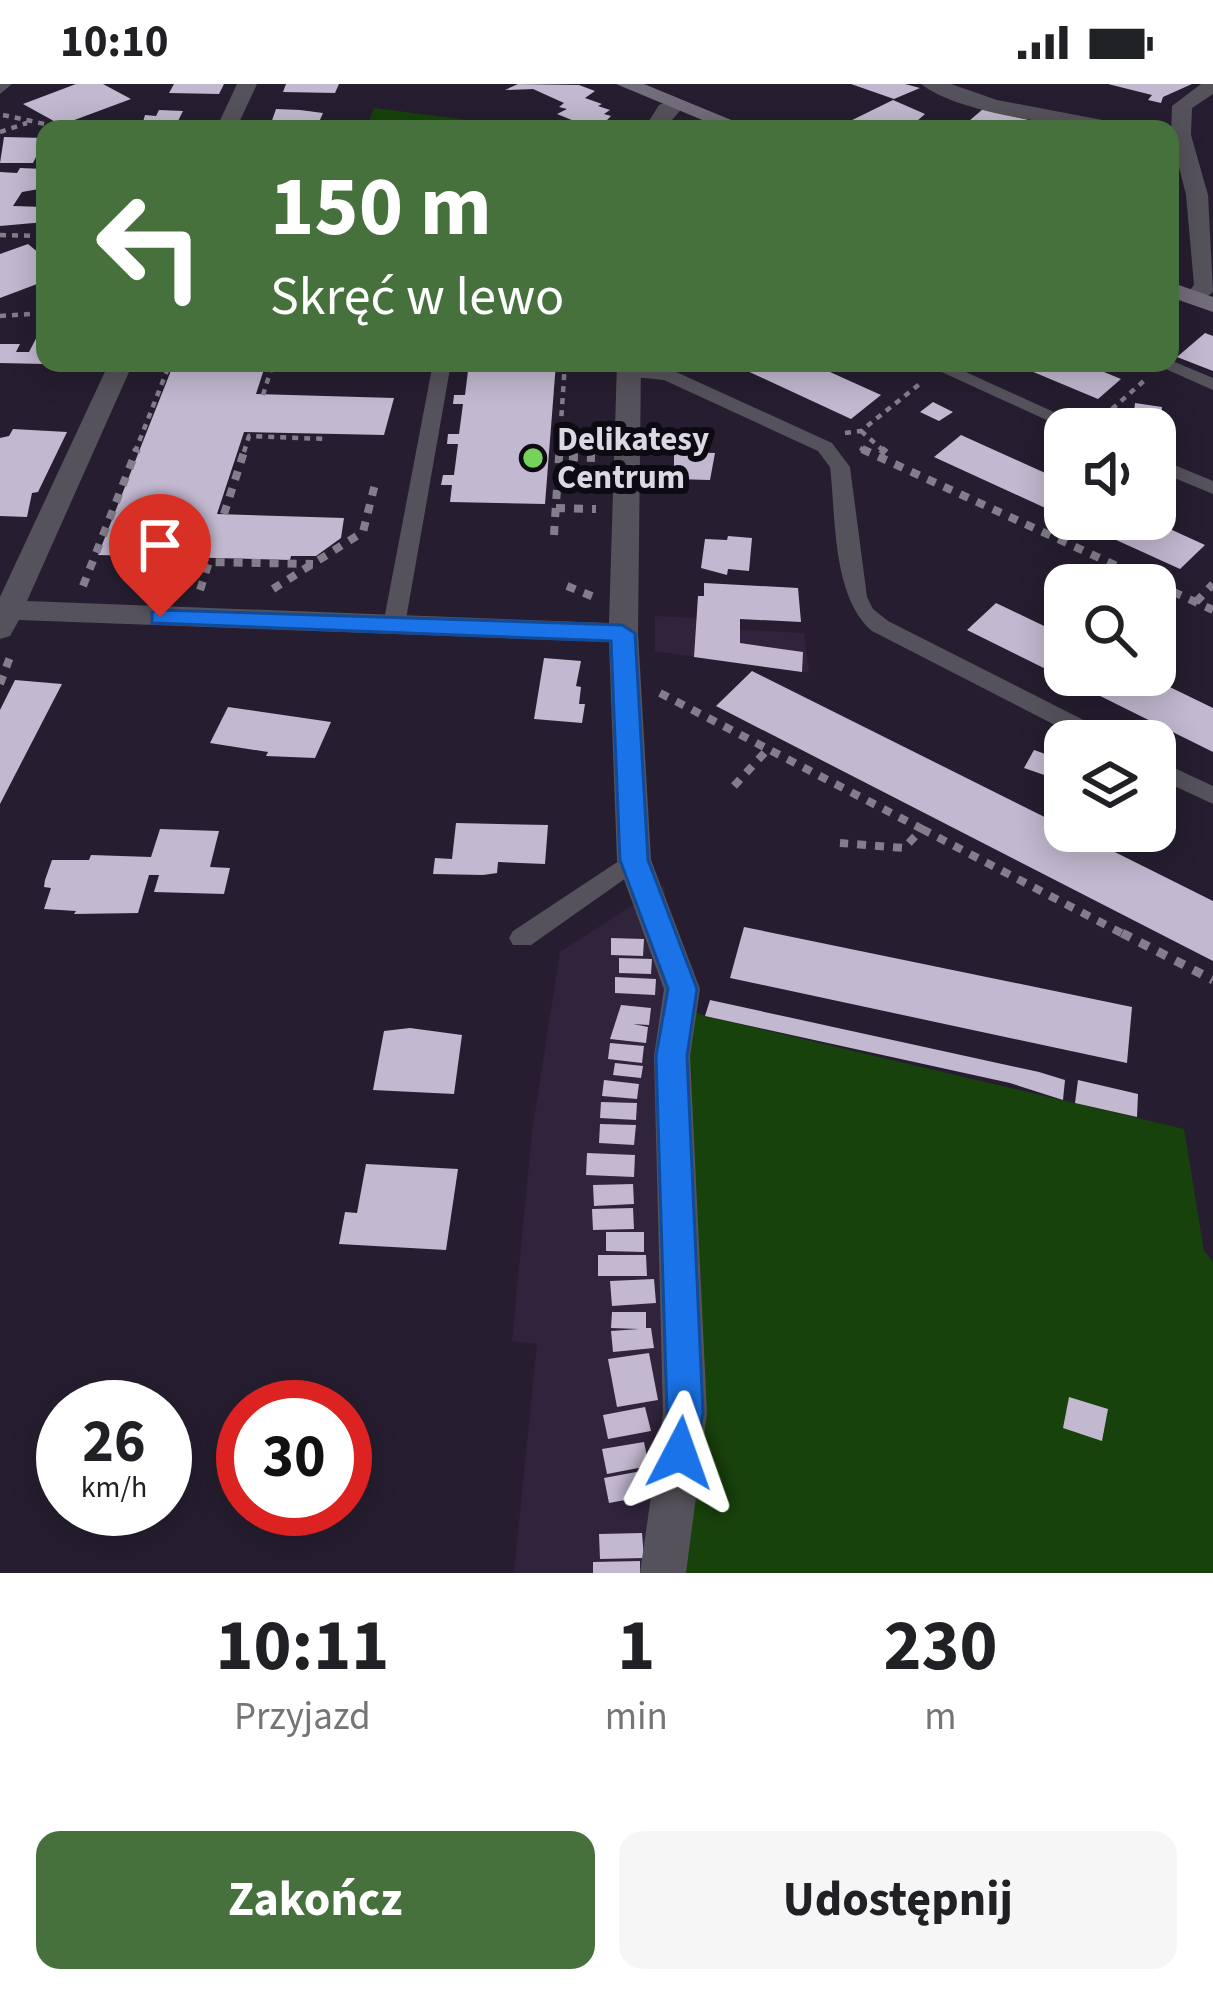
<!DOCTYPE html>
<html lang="pl">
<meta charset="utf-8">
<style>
:root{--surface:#fff;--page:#f6f6f6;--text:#202124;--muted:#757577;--accent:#46713d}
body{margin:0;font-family:"Source Sans 3",sans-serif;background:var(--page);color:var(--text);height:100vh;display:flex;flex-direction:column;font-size:45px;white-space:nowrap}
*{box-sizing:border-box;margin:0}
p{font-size:39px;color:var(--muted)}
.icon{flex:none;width:66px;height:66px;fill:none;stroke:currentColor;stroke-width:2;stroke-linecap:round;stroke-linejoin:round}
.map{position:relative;height:1489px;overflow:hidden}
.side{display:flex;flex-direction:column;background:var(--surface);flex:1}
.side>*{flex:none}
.hud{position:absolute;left:36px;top:36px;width:1143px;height:252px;border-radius:24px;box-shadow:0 6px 30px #0003;background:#46713d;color:#fff;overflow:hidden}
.controls{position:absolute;left:1044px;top:324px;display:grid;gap:24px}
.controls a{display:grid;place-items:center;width:132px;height:132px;border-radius:24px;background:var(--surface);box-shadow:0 6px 30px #0003;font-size:60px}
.speed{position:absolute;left:36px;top:1296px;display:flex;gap:24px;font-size:60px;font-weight:700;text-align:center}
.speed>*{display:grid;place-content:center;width:156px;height:156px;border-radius:50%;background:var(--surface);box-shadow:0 6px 30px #0003;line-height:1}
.speed small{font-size:30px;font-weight:400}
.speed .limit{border:18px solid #d22;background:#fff;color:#111}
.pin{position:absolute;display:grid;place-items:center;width:102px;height:102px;color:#fff;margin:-123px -51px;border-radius:50% 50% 50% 0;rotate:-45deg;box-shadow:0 0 12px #0007}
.pin .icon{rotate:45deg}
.me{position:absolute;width:132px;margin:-66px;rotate:4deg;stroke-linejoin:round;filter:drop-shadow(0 0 9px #0008)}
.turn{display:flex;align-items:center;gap:42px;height:252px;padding:0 36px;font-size:54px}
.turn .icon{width:156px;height:156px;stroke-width:2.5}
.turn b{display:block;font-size:84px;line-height:102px}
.eta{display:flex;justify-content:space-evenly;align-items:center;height:204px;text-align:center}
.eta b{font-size:72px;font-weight:700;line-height:84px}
.button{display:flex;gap:24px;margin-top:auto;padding:24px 36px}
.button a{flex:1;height:138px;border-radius:24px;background:var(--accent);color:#fff;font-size:48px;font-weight:700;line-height:138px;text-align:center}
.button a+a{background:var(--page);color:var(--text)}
.status{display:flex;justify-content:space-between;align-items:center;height:84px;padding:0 60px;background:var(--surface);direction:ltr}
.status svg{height:33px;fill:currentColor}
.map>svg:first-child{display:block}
.built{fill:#30243c}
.green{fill:#18420b}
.building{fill:#c2b8d0}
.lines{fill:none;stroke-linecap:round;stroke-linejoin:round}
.path-far2{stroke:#847e8c;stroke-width:4.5;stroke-dasharray:6 6;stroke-linecap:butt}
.path-far1{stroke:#847e8c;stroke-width:8;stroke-dasharray:9 9;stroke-linecap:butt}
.path{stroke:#847e8c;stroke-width:9;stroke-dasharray:10 10;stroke-linecap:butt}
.service{fill:#56525b;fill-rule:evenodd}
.minor{fill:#56525b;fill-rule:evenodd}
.tertiary{fill:#56525b;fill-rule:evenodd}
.secondary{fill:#736c7b;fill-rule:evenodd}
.route{fill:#1a73e8;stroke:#114b97;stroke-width:3}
.poi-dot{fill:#75d25b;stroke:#0d0a12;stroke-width:4.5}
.labels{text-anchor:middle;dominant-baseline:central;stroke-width:12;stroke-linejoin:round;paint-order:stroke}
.poi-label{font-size:33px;font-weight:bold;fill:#dcd7e3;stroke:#0d0a12;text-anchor:start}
</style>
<div class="status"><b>10:10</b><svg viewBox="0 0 49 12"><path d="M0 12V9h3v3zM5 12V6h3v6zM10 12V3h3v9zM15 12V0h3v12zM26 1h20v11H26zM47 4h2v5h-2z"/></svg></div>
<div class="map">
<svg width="1213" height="1489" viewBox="0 0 1213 1489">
<rect width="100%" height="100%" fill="#261e30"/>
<path class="built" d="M655,532L697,534V543L804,549L809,589L655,567Z
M664,801L677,921L668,1489H514L537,1260L512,1257L532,1048L560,868Z"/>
<path class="green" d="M374,24L539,45H366Z
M677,921L705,932L1184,1045L1204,1167L1213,1178V1489H668L701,1196Z"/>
<path class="building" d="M76,0H103L131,15L61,41L23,20Z
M174,0H224L219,10L169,9Z
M286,0H339L335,9L283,8Z
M518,0L579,1L595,7L585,14L602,20L598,22L610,26L604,30L611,32L598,45L584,41L557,30L567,25L559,23L564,19L533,5L505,6Z
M851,0H905L920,4L894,15Z
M1108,0H1192L1163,13L1161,19L1148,16L1152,11Z
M893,16L925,30L917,37L929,40L973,42L969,37L983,25L1066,45H903L874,36L847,45L840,42Z
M276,25L300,26L323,29L316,45H269Z
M159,26L183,27L174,45H141L145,31L156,32Z
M4,53L45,54V55L33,79H0Z
M20,84L45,85V90L39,105L22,108L13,122L45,123V138L0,142V88L17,89Z
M28,160L45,174V197L0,214V170Z
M42,243L45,280L0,279V260H20L16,268H29Z
M1205,249L1213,252V287L1177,273Z
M174,279H266L256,310L394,314L384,351L244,348L217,430L344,434L341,454L316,472H291L290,476L98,471Z
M469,279H556L545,420L450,418L452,401H441L443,391H454L458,360H447L448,350H459L463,320H453L454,311H465Z
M730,279H810L881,311L851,335Z
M1012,279H1082L1121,295L1098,315Z
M933,318L953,328L939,337L920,328Z
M1135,319L1162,323L1160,341L1133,337Z
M13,345L67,348L38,408L32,409L27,433L0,432V354L9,352Z
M961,351L1065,398V433L934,373Z
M674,368L715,369L710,396L674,395Z
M1070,435H1148L1205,461L1180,485Z
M728,452L752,454L749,487L728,485L727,491L701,484L705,455L727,456Z
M704,499L798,504L801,538L740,535V559L803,568L802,588L694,573L698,512H704Z
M996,519L1065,552V591H1145L1213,624V668L967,546Z
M544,574L581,577L576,602L581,603L579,620H585L582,639L534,635Z
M752,587L1213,817V877L716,622Z
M15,596L62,600L0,720V626Z
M228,623L331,638L315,674L266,672L268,668L210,659Z
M1034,666L1062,676L1053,694L1024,684Z
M456,739L548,741L545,780L498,778L497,789L483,791L433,790L435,774L452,775Z
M160,745L219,747L210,783L230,784L224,810L154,808L159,791H149L138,829L74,830L76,827L44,825L51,804L44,803L45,796L52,776H89L91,771L151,773Z
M744,843L1132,923L1127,979L730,894Z
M611,854L644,855L643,872L611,871Z
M619,874L652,875L651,890L619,889Z
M615,893L656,895L655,911L615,909Z
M710,916L1039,988L1065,996L1063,1016L1010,999L705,932Z
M621,921L651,924L649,941L633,940L648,943L646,959L610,955Z
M410,944L462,951L454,1010L373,1006L384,947Z
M610,959L644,962L642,979L608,975Z
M615,979L643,982L641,994L613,991Z
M604,996L639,1000L637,1015L602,1012Z
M1078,996L1138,1010L1137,1033L1075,1019Z
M601,1018L637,1019L636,1036L600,1034Z
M600,1040L636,1041L634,1061L599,1059Z
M587,1069L635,1071L634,1093L586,1091Z
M366,1080L458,1085L446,1166L339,1160L345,1128L357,1129Z
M633,1100L634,1120L594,1122L593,1101Z
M633,1124L634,1145L593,1146L592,1125Z
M606,1148H644V1168L606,1167Z
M598,1171H646L647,1192H598Z
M654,1195L656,1219L612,1222L610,1197Z
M612,1228H646V1244H651L654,1264L613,1268L611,1247L639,1245L611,1244Z
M649,1269L658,1316L617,1323L608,1275Z
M1069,1313L1108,1325L1102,1357L1063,1344Z
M645,1323L651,1347L608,1355L603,1331Z
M644,1358L649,1382L607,1390L602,1365Z
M647,1386L652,1411L609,1419L604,1394Z
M642,1449L644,1474L600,1475L599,1450Z
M640,1477V1489H593V1478Z"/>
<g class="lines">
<path class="path-far2" d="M3,31L68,45
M769,39L785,45
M0,48L27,39
M0,151L45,152
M0,232L45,229
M263,311L273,279
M1103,333L1146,295
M861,347L885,368
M845,349L861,347L921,299
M860,364L868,368
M135,368L170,279
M244,368L249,352L326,355
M559,368L565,279"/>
<path class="path-far1" d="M560,365L559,373L595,374
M862,365L1213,526
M881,365L886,369
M556,424L596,425
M224,430L245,365
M554,451L559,373
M83,502L137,365
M567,502L594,513
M273,505L363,448L376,396
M200,506L209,478L313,480
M1196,518L1213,500
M0,600L10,573
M660,609L768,665
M734,702L768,665L922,745L904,764L840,759
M922,745L1127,852"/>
<path class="path" d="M1122,849L1213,896"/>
<path class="service" d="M1170,276L1213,294V306L1152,279Z
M433,279H451L405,541L394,548L383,541Z
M922,279H946L1091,345H1066Z
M629,283L674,287L832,359L850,383L867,513L873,525L888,537L1113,651L1116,657H1086L872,547C832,513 836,434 830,383L818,367L664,296L623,292V284Z
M1155,373L1213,397V410L1155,386Z
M1155,675L1213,702V720L1155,693Z
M634,767L643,770L646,776L643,782L531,861H513L509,854L513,847Z"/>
<path class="minor" d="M237,0H257L236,45H216Z
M921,0H951L997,16L1118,39L1128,45C1078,45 960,31 921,0Z
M1201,0H1213V10L1192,24L1191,51L1208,111L1213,208L1195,221L1183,214L1194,201L1186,111L1171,51L1172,22Z
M676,14L686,20L664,45H644L659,21Z
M109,279H133L27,517L609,539L617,279H641L638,549L651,776L700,905L690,972L707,1329L686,1489H640L663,1329L654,972L664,905L617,776L609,558L19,536L10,552L0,555V513Z"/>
<path class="tertiary" d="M0,0H12L0,10Z"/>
<path class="secondary" d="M616,0H644L753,45H724Z
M1170,198L1213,213V228L1170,213Z"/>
</g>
<path class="route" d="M160,526L622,541L635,549L648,776L697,905L687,972L703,1329L692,1382L680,1387L667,1382L661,1369L667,1329L656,972L668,905L620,776L611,557L152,539V528Z"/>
<circle class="poi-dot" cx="533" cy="374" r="12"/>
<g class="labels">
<g class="poi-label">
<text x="557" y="355">Delikatesy<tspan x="557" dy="38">Centrum</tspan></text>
</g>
</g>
</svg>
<div class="controls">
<a><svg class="icon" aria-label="sound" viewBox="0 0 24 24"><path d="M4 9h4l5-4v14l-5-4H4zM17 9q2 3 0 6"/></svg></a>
<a><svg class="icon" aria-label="search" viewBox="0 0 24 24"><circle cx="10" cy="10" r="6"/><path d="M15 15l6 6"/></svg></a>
<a><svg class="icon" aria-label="layers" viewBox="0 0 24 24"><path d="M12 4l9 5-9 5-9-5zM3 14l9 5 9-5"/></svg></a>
</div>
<div class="speed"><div>26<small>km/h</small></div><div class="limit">30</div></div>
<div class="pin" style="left:160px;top:533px;background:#d93025"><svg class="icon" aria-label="arrive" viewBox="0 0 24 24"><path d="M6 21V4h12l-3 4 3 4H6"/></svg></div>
<svg class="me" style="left:680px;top:1369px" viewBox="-20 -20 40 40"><path d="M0-17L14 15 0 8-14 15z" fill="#1a73e8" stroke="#fff" stroke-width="4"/></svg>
<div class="hud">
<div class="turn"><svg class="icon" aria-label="left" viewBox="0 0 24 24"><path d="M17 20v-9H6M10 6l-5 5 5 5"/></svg><div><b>150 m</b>Skręć w lewo</div></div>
</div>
</div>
<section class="side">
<div class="eta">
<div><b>10:11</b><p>Przyjazd</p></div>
<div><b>1</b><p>min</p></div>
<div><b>230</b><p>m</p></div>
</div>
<div class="button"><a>Zakończ</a><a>Udostępnij</a></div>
</section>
